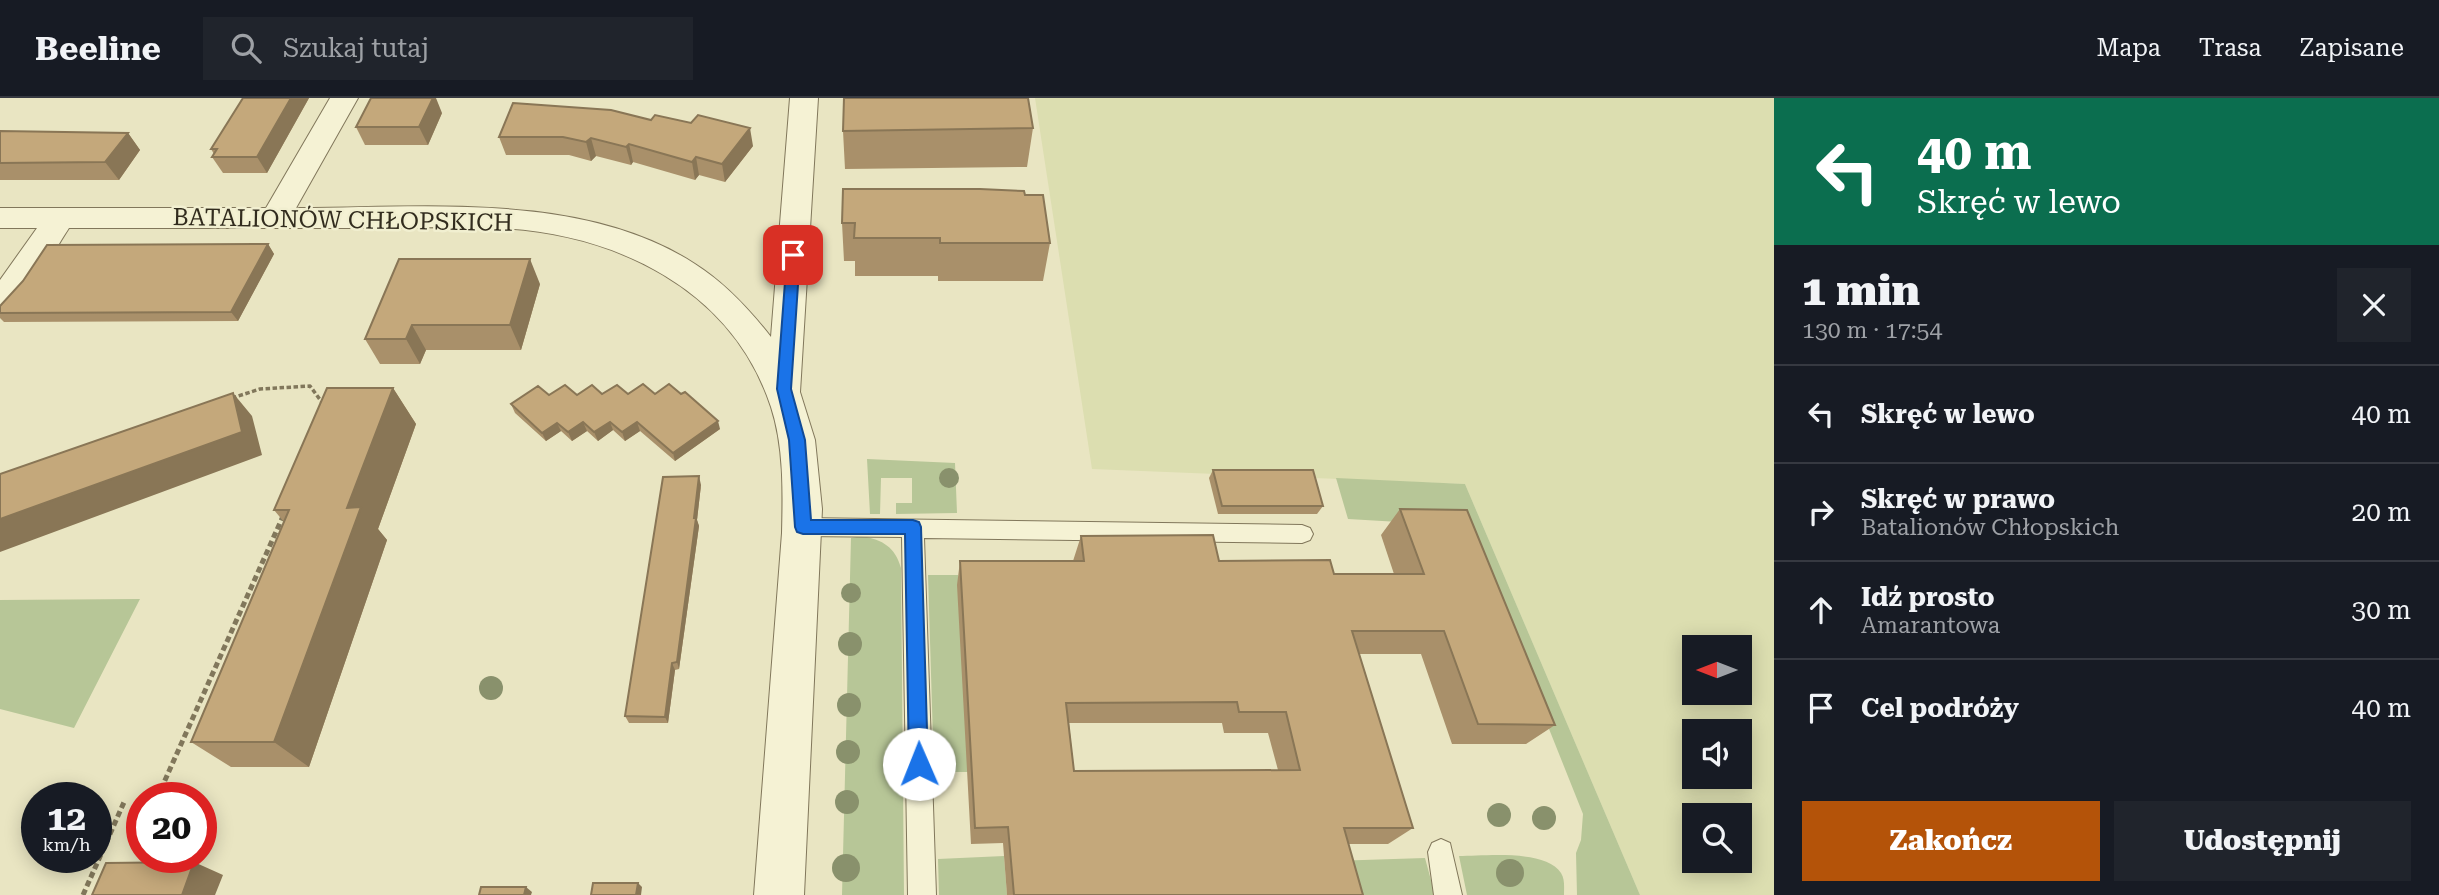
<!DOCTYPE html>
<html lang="pl">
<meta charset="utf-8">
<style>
:root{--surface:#171b24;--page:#20242c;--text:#f1f3f6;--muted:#9ea1a6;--line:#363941;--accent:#b45309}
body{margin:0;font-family:"Roboto Serif",serif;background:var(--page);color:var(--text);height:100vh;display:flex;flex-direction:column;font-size:26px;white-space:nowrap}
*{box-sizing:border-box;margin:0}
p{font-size:23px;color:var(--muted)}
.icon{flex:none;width:38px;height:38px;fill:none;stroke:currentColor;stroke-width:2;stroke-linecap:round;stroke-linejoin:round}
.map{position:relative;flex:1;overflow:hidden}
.drawer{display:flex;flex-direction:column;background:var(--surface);width:665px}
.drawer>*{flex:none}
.hud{background:#0b6e4f;color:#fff;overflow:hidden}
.needle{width:46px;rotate:270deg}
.tools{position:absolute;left:1682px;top:537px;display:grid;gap:14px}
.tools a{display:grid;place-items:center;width:70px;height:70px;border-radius:0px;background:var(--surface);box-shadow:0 4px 18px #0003;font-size:35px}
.speed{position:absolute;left:21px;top:684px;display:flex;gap:14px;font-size:35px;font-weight:700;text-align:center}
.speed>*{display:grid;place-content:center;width:91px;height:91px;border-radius:50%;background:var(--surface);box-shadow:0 4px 18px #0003;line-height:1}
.speed small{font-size:18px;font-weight:400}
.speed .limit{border:10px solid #d22;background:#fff;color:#111}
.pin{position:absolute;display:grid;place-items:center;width:60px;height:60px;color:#fff;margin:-30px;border-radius:14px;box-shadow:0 4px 10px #0006}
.me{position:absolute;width:77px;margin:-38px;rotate:359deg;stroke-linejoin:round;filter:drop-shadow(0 0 5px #0008)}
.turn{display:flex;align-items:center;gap:24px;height:147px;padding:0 28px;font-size:32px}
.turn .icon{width:91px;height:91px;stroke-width:2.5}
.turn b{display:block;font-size:49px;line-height:60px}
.round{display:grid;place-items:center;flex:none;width:74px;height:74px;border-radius:0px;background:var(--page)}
.headline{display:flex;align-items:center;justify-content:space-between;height:119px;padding:0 28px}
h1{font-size:42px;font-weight:800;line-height:52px}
.action{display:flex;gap:14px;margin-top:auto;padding:14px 28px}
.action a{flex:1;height:80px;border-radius:0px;background:var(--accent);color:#fff;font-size:28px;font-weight:800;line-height:80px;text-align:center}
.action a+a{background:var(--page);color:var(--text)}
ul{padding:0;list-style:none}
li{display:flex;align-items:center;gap:21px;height:98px;padding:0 28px;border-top:2px solid var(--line)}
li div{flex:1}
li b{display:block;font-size:26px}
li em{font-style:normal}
header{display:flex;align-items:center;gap:42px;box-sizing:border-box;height:98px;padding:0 35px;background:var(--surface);border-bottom:2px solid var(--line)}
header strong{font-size:33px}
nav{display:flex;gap:38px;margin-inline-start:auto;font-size:24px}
.search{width:490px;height:63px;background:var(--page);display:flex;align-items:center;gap:18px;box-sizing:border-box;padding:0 24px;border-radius:0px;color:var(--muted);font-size:26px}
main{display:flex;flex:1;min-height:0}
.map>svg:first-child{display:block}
.farmland{fill:#dcdeb0;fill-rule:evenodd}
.green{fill:#b7c697}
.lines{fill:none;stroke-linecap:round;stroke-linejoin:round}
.lane-casing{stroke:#81775b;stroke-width:2}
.street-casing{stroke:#81775b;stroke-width:2}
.path-far1{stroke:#81775b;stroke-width:3.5;stroke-dasharray:4.5 2.5;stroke-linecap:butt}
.path{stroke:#81775b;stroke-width:5;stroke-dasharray:6 3.5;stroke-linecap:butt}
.lane{fill:#f5f2d4;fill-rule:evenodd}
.street{fill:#f5f2d4;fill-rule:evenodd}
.tree{fill:#89916c}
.wall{fill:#a9906a;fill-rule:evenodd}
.shaded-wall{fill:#897656}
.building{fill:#c4a87b;stroke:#897656;stroke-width:2;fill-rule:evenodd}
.route{fill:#1a73e8;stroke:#114b97;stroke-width:2}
.labels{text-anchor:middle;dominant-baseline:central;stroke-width:5;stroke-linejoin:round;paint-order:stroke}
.street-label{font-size:24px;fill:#322c1e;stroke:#f1efd0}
</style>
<header>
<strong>Beeline</strong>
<div class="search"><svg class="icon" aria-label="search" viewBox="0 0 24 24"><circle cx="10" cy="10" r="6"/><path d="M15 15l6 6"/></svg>Szukaj tutaj</div>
<nav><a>Mapa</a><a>Trasa</a><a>Zapisane</a></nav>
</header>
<main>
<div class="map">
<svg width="1774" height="797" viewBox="0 0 1774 797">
<rect width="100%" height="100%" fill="#e9e5c2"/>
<path class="farmland" d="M1035,0H1774V797H1640L1465,386L1092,371ZM1694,550H1740V595H1694ZM1694,634H1740V679H1694ZM1694,718H1740V763H1694Z"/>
<path class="green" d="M867,361L955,365L957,415L896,416V405H912V380H881L880,416H870Z
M1336,380L1465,386L1640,797H1577L1576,755L1581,742L1583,716L1468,428L1348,421Z
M862,438C883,442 895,449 901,470L904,797H842L851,440Z
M928,477H958L968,674H934Z
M140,501L74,630L0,611V502Z
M1004,758L1007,797H939L938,761Z
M1459,758C1485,758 1546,751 1561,775C1565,781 1564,790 1564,797H1467Z
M1425,760L1435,797H1349L1332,763Z"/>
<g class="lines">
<g class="lane-casing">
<path id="lane" d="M803,420L1302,427L1310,430L1313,436L1310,442L1302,445L924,440L936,797H908L902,439L803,438L795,435L792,429L795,423Z
M1441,741L1450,745L1462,797H1434L1428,754L1432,745Z"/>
</g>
<g class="street-casing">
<path id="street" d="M330,0H358L296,110C423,110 583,93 695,166C725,185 749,211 771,239L790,0H818L800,294L815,342L822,411L804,797H754L782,435C783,393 784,349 771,309C732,190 614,135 497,130C450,128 402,130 354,130C259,130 164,130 69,130C53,154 27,206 0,214V182L37,130H0V110H266Z"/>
</g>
<path class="path-far1" d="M232,300L260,291L310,288L324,307"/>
<path class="path" d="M157,700L284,416
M83,797L125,702"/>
<use href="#lane" class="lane"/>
<use href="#street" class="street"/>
</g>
<g class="tree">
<circle cx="949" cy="380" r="10"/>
<circle cx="851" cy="495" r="10"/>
<circle cx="850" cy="546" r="12"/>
<circle cx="491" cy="590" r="12"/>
<circle cx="849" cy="607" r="12"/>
<circle cx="848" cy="654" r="12"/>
<circle cx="847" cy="704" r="12"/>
<circle cx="1499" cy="717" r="12"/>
<circle cx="1544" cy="720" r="12"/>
<circle cx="846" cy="770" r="14"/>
<circle cx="1510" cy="775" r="14"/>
</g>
<path class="wall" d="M243,0H309L267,75H223L212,59L214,56L211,51Z
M513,5L753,48L725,84L699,77L695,82L633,64L631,67L596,58L591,63L569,57H506L499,39Z
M442,15L428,47H365L356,29Z
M1033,30L1027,69L845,71L843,33Z
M0,33L128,35L140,52L119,82H0Z
M1025,97L1050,145L1043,183H938V178H855V163H844L842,125Z
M268,146L274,156L238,223L4,224L0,220V208Z
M540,186L521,252H426L420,266H380L365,241Z
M393,290L416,326L378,431L387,442L309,669H231L191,644L284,424L274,412Z
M655,296L720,331L675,363L640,333L625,343L613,332L598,343L587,333L572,343L561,333L546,343L515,315L511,306L549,297Z
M1213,372L1323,408L1317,416H1218L1209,380Z
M701,387L697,422L699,428L679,571L675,572L668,625H629L625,618Z
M1400,411L1555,627L1526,646H1452L1421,556H1359L1413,730L1388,746H1348L1363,797H1007L1003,745L971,746L957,487L960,463H1073L1081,438L1219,463L1334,476H1394L1381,437ZM1069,625H1222L1224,635H1268L1278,672L1074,673Z"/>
<path class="shaded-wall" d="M291,0H309L267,75L257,59Z
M433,0H436L442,15L428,47L419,29Z
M750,30L753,48L725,84L722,66Z
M128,35L140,52L119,82L105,64Z
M591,40L596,58L591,63L586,44Z
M629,46L633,64L631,67L626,49Z
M696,59L699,77L695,82L692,64Z
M268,146L274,156L238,223L231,214Z
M530,161L540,186L521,252L510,227Z
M412,227L426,252L420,266L406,241Z
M393,290L416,326L378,431L387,442L309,669L274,644L347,410Z
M233,295L252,318L262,357L0,454V421Z
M718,323L720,331L675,363L673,355Z
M583,324L587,333L572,343L568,334Z
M610,324L613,332L598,343L594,334Z
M637,324L640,333L625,343L622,334Z
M557,325L561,333L546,343L542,335Z
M699,378L701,387L697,422L699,428L679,571L677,564Z
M672,565L675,572L668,625L665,619Z
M194,764L223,777L215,797H182Z
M638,785L642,789L641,797H636Z
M526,789L532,794L531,797H524Z"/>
<path class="building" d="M243,0H291L257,59H212L217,51H211Z
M371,0H433L419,29H356Z
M844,0H1028L1033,30L843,33Z
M513,5L611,12L651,22L655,17L691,25L698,17L750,30L722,66L696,59L692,64L629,46L626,49L591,40L586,44L563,39H499Z
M0,33L128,35L105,64L0,65Z
M843,91H980L1024,93L1025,97H1043L1050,145H940V140H854L855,125H842Z
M268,146L231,214L0,215V208L23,183L47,147Z
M399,161H530L510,227H412L406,241H365Z
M643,286L655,296L669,286L681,296L685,294L718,323L673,355L637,324L622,334L610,324L594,334L583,324L568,334L557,325L542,335L511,306L538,288L549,297L565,287L577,297L592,287L602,296L617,287L628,296Z
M327,290H393L347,410L361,409L274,644H191L289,412H274Z
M233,295L242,334L0,421V376Z
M1213,372H1313L1323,408H1222Z
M699,378L694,420H696L677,564L672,565L665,619L625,618L663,379Z
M1400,411L1467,412L1555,627L1478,626L1444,533H1352L1413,730H1344L1363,797H1014L1008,729L975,730L960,463H1084L1081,438L1213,437L1219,463L1330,462L1334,476H1424ZM1237,604L1239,614H1286L1300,672L1074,673L1066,605Z
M194,764L182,797H92L106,765Z
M593,785H638L636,797H591Z
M481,789H526L524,797H479Z"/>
<path class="route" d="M793,152L800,157L791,291L805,342L811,422H913L919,424L921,429L928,666L925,672L919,675L912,672L909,666L905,436H803L797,434L795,429L789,342L777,291L787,157Z"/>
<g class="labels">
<g class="street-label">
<text transform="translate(343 122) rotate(1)">BATALIONÓW CHŁOPSKICH</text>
</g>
</g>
</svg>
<div class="tools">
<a><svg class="needle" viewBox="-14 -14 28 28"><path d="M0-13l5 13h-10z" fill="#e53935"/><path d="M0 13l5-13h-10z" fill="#9ea1a6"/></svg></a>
<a><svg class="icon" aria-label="sound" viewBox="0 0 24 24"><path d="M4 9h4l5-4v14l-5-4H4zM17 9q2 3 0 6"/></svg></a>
<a><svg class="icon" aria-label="search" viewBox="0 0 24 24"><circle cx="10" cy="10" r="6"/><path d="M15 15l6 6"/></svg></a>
</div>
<div class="speed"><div>12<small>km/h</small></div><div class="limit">20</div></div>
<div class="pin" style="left:793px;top:157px;background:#d93025"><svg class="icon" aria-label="arrive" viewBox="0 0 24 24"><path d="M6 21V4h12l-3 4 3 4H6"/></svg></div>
<svg class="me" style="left:919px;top:666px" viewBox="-20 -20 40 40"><circle r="19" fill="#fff"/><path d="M0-13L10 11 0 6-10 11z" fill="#1a73e8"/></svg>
</div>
<section class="drawer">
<div class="hud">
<div class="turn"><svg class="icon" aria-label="left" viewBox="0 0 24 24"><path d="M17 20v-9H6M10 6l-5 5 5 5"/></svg><div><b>40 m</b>Skręć w lewo</div></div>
</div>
<div class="headline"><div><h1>1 min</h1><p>130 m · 17:54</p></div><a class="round"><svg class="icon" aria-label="close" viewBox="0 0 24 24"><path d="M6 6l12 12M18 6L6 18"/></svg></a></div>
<ul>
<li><svg class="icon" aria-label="left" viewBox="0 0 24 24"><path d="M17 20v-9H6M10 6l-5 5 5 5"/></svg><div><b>Skręć w lewo</b></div><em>40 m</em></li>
<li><svg class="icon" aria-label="right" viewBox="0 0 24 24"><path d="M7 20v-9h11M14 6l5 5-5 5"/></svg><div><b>Skręć w prawo</b><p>Batalionów Chłopskich</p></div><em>20 m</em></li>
<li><svg class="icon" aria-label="ahead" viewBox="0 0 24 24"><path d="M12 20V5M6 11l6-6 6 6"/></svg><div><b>Idź prosto</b><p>Amarantowa</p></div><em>30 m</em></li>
<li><svg class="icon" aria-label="arrive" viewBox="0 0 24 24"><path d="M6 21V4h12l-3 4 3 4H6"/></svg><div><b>Cel podróży</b></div><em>40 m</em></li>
</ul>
<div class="action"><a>Zakończ</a><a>Udostępnij</a></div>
</section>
</main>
